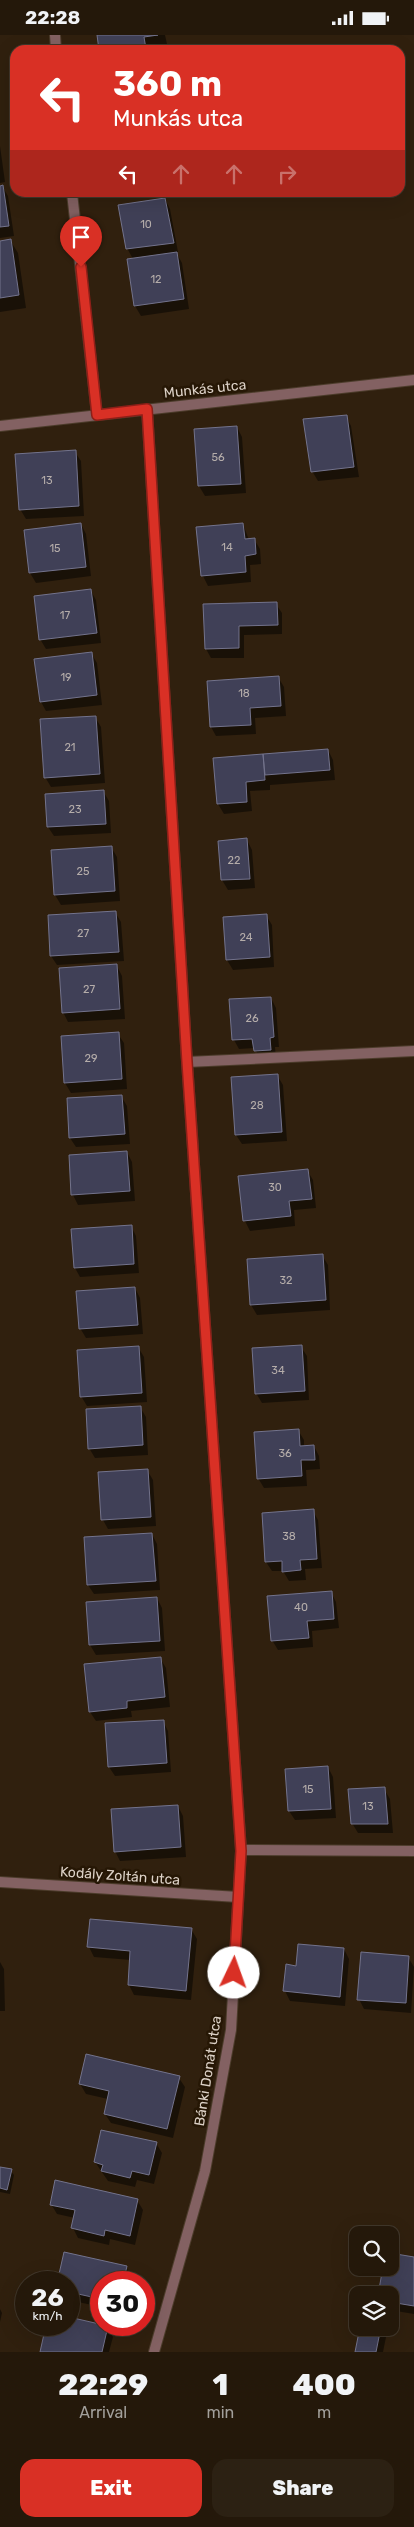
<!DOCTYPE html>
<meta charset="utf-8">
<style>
:root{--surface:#24180a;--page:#2c2113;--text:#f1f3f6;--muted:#a3a09c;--line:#41372b;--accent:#d93025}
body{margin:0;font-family:Rubik,sans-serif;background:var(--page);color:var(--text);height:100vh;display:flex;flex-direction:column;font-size:19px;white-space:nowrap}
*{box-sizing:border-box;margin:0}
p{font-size:16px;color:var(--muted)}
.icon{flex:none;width:28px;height:28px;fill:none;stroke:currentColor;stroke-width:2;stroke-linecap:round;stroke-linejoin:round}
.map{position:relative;height:2317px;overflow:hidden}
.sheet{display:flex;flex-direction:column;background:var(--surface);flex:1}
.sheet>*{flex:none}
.guide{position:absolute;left:10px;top:10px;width:395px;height:152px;border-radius:15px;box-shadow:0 5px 20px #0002,0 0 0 1px var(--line);background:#d93025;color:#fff;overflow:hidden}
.controls{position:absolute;left:349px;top:2191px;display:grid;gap:10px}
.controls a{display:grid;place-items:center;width:50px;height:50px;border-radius:10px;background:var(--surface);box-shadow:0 5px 20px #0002,0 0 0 1px var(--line);font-size:25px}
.speed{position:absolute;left:15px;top:2236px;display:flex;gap:10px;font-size:25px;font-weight:700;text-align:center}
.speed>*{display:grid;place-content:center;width:65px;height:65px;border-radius:50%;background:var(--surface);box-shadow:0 5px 20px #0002,0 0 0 1px var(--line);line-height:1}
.speed small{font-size:12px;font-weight:400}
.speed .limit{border:8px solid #d22;background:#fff;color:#111}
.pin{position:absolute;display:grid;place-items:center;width:42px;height:42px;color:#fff;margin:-51px -21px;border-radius:50% 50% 50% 0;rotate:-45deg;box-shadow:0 0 5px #0007}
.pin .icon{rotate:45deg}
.me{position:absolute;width:55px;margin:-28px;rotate:3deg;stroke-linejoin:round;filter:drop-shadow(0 0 4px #0008)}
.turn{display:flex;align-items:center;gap:18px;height:105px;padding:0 20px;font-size:22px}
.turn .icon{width:65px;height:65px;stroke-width:2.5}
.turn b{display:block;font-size:35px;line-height:42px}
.lanes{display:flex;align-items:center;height:48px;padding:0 20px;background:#0003;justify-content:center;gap:25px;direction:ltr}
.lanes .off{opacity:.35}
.eta{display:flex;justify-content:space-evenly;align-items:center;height:85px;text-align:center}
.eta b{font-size:30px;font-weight:800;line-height:35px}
.cta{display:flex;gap:10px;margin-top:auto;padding:10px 20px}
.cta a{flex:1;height:58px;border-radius:15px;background:var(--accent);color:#fff;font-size:20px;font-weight:800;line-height:58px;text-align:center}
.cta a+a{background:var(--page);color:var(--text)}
.status{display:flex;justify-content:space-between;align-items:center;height:35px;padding:0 25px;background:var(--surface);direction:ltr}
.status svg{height:14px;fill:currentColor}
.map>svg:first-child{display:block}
.shadow{fill:#0007}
.building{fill:#404057;stroke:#73738c}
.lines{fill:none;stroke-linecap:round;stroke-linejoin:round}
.service-casing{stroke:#4c3c2b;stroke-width:12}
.minor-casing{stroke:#4c3c2b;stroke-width:12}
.service{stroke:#836162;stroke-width:10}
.minor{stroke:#836162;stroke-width:10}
.route-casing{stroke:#8d1f18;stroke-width:12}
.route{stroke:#d93025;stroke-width:9}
.labels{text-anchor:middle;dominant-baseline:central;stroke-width:5;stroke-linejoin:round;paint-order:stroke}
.number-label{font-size:11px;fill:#b5adaa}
.street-label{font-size:14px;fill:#dcd1c6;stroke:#261705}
</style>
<div class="status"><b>22:28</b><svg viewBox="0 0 49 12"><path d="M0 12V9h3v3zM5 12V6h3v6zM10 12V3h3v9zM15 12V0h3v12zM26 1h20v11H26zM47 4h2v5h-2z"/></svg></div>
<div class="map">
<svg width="414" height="2317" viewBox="0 0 414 2317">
<rect width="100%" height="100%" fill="#30200e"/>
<path class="shadow" d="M98,0H165L167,9L148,11L149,15H100Z
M0,111L5,147L0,148Z
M2,151L8,161L14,201L0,203V152Z
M165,164L170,174L178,217H176L182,228L189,274L141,281L135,271L129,225L133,224L127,213Z
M10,205L18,218L26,273L0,277V207Z
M346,381L351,391L359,442L318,446L312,436Z
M237,392L242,402L246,458L205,461L199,451Z
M75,417L81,426L84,481L26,484L20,474Z
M81,489L86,499L91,541L36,548L30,538L25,496Z
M243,489L249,505L254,504L260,514L261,529L250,530L251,547L208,551L203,541L198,493Z
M91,556L96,565L101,608L46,614L40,604Z
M276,569L282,578V599L244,600V623H211L206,614L205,570Z
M91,618L97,628L102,670L46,676L41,667Z
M278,642L284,652L286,681L255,683L256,699L216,701L211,692Z
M95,682L101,692L105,748L51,752L45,742Z
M328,715L333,725L335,745L270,750V755L250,756L252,776L224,779L218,769L214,724Z
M103,756L109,766L111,798L54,801L48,792Z
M247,805L252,815L255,853L228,855L222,845L219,807Z
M111,812L117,822L120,866L61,870L55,860L53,816Z
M115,877L121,887L124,926L57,930L51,921Z
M266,880L272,890L274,932L233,935L227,925Z
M117,931L122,941L125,984L68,987L63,977Z
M271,963L276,973L279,1012H275L276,1024L260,1025L255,1013L239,1014L234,1005Z
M118,999L124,1008L127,1054L71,1058L65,1048L62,1002Z
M277,1040L283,1050L287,1106L242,1109L236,1100Z
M121,1061L127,1071L130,1109L76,1112L70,1103Z
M127,1117L132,1127L135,1166L78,1170L73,1160Z
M307,1135L313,1145L316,1173L294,1175L295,1191L250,1196L245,1186L240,1142Z
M131,1191L136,1201L139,1238L80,1242L75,1233Z
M322,1220L328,1230L330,1275L257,1280L251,1270Z
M135,1253L140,1263L143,1299L86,1303L80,1293Z
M138,1312L144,1322L147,1367L87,1371L81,1361Z
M301,1312L307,1321L309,1365L262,1368L256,1358Z
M140,1372L146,1382L148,1420L95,1423L89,1413Z
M298,1395L304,1405V1412L314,1411L319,1421L320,1434L306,1435L307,1451L264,1453L258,1443Z
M147,1435L153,1445L156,1491L108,1494L103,1485Z
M313,1476L318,1485L322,1533L305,1534L306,1545L289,1546L283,1536H272L266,1527Z
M152,1499L157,1509L160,1555L94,1559L88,1550Z
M331,1557L336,1567L339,1593L312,1596L313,1612L278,1615L272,1605Z
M157,1563L162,1573L165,1616L96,1620L90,1610L87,1568Z
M160,1623L166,1633L170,1672L131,1676L132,1682L96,1686L90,1677Z
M163,1686L168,1696L171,1737L115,1741L109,1732Z
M328,1732L333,1742L336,1783L295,1785L289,1776Z
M384,1754L390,1764L393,1798H358L352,1788Z
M178,1771L183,1781L186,1822L120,1826L115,1816Z
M191,1894L197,1904L191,1965L134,1960L129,1950L131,1925L94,1922L89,1912Z
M0,1912V1927L4,1934L5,1976H0Z
M344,1914L349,1924L345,1971L290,1966L285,1956L287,1931L298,1932Z
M408,1922L414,1932L411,1978L364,1974L359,1964Z
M179,2043L185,2052L173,2103L111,2088L105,2079L108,2064L86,2059L80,2049Z
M156,2108L162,2118L154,2149L137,2145L135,2152L108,2146L95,2127Z
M0,2133L11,2136L14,2140L10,2159L0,2157Z
M137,2165L143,2175L135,2210L110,2204L109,2210L78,2203L73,2193L75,2183L57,2179L51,2169Z
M390,2219L414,2223V2279L390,2275V2260H380L390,2232Z
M126,2232L132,2242L130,2248H101V2272L69,2265V2248Z
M0,2274L2,2278L0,2287Z
M69,2283L107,2292L113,2302L109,2317H41L47,2290H69Z
M361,2292H388L383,2317H356Z"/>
<path class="building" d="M97,0H158L144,2L146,14L137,15H99Z
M3,150L9,191L0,192V151Z
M165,163L174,208L126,214L118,170Z
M11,204L19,260L0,263V206Z
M177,217L184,264L134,271L127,224Z
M347,380L354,432L311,437L303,384Z
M237,391L241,449L198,451L194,394Z
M76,415L79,471L19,475L15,419Z
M81,488L86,532L29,538L24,495Z
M243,488L245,504L255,503L256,519L245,521L246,537L201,541L196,492Z
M91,554L97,598L39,605L34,561Z
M277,567L278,590L239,591V613L205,614L203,569Z
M92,617L97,660L40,667L34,624Z
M279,641L281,671L250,673L251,690L210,692L207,646Z
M96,681L100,739L44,743L40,684Z
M328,714L330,735L265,740L263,719Z
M263,719L265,745L246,747L247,767L217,769L213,723Z
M104,755L106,789L47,792L45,759Z
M247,803L250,844L221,845L218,806Z
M112,811L115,856L54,860L51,815Z
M116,876L119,917L50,921L48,880Z
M267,879L270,922L226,925L223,882Z
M117,929L120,974L62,978L59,933Z
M271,962L274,1002L270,1003L271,1015L254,1016L252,1004L232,1005L229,964Z
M119,997L122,1044L64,1048L61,1001Z
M278,1039L282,1097L235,1100L231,1042Z
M122,1060L125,1099L69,1103L67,1063Z
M127,1116L130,1156L71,1160L69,1120Z
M308,1134L312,1164L289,1166L291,1181L243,1186L238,1141Z
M132,1190L134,1229L74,1233L71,1194Z
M323,1219L326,1265L250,1270L247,1224Z
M135,1252L138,1290L79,1294L76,1256Z
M302,1310L305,1356L255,1359L252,1313Z
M139,1311L142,1358L80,1362L77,1315Z
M141,1371L143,1410L88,1414L86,1374Z
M299,1394L300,1411L314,1410L315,1425H301L302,1441L257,1444L254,1397Z
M148,1434L151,1482L101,1485L98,1437Z
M314,1474L317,1524L300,1525L301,1535L282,1537V1526L265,1527L262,1478Z
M152,1498L156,1546L87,1550L84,1502Z
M332,1556L334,1584L307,1586L309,1603L271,1606L267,1561Z
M157,1562L160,1606L89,1610L86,1567Z
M161,1622L165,1662L127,1666V1673L89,1677L84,1629Z
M164,1685L167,1728L108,1732L105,1688Z
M328,1731L331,1774L288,1776L285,1734Z
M385,1752L388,1789H351L348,1754Z
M178,1770L181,1812L114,1817L111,1774Z
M90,1884L192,1893L186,1956L128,1950L130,1916L87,1912Z
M298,1909L344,1913L340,1962L283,1956L286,1929L296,1931Z
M361,1917L409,1921L406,1968L357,1965Z
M86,2019L180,2041L167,2094L104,2079L109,2056L79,2049Z
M101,2095L157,2107L149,2140L132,2136L130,2143L101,2136L103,2130L94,2127Z
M0,2132L12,2134L7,2155L0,2153Z
M55,2145L138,2164L130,2201L105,2195L104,2201L71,2193L75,2175L50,2170Z
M64,2217L127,2231L123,2248H101V2264L69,2257V2248H57Z
M390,2218L414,2222V2271L390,2267V2260H378L383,2232H390Z
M69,2282L108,2291L102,2317H40L46,2290H69Z
M360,2292H381L376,2317H355Z"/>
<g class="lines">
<g class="service-casing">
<path id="service" d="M187,1027L414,1016"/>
</g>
<g class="minor-casing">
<path id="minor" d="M55,0L56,15
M72,158L97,380
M147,375L187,1027L241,1815L231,1995L205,2136L154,2317
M0,391L414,345
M241,1815L414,1816
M0,1847L238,1862"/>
</g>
<use href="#service" class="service"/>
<use href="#minor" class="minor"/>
</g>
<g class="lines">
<g class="route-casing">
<path id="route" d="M81,232L97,380L147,374L187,1027L241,1816L234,1938"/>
</g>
<use href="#route" class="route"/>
</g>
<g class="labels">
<g class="number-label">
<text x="146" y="189">10</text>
<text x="156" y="244">12</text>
<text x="218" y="422">56</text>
<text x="47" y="445">13</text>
<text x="227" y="512">14</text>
<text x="55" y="513">15</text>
<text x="65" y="580">17</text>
<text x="66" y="642">19</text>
<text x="244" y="658">18</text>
<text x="70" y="712">21</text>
<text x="75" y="774">23</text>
<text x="234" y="825">22</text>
<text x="83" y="836">25</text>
<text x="83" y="898">27</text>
<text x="246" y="902">24</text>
<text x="89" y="954">27</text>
<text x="252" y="983">26</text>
<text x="91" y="1023">29</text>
<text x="257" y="1070">28</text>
<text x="275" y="1152">30</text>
<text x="286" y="1245">32</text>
<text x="278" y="1335">34</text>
<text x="285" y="1418">36</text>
<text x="289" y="1501">38</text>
<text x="301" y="1572">40</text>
<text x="308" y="1754">15</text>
<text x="368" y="1771">13</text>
</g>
<g class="street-label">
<text transform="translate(205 354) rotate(-6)">Munkás utca</text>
<text transform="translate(120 1841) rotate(4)">Kodály Zoltán utca</text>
<text transform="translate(208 2036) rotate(-81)">Bánki Donát utca</text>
</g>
</g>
</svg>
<div class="controls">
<a><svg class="icon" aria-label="search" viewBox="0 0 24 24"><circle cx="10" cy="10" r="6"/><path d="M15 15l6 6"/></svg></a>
<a><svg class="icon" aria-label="layers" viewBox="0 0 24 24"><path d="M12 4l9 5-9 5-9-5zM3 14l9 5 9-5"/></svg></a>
</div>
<div class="speed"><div>26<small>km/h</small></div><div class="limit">30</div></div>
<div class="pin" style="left:81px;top:232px;background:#d93025"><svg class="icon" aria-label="arrive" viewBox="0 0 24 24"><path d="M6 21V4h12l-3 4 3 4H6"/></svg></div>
<svg class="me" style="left:234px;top:1938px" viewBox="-20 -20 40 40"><circle r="19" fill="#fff"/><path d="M0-13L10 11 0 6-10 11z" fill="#d93025"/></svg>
<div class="guide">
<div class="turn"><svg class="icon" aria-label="left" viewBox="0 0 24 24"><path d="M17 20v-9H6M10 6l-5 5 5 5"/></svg><div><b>360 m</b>Munkás utca</div></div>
<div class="lanes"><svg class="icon" aria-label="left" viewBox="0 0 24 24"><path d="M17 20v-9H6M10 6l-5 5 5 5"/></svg><svg class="icon off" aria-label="ahead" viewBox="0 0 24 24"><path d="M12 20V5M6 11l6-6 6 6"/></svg><svg class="icon off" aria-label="ahead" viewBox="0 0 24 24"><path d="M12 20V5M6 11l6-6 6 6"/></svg><svg class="icon off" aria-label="right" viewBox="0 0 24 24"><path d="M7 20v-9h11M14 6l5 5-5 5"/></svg></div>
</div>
</div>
<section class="sheet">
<div class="eta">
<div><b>22:29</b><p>Arrival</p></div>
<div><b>1</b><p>min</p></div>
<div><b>400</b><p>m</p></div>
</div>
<div class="cta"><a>Exit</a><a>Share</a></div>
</section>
